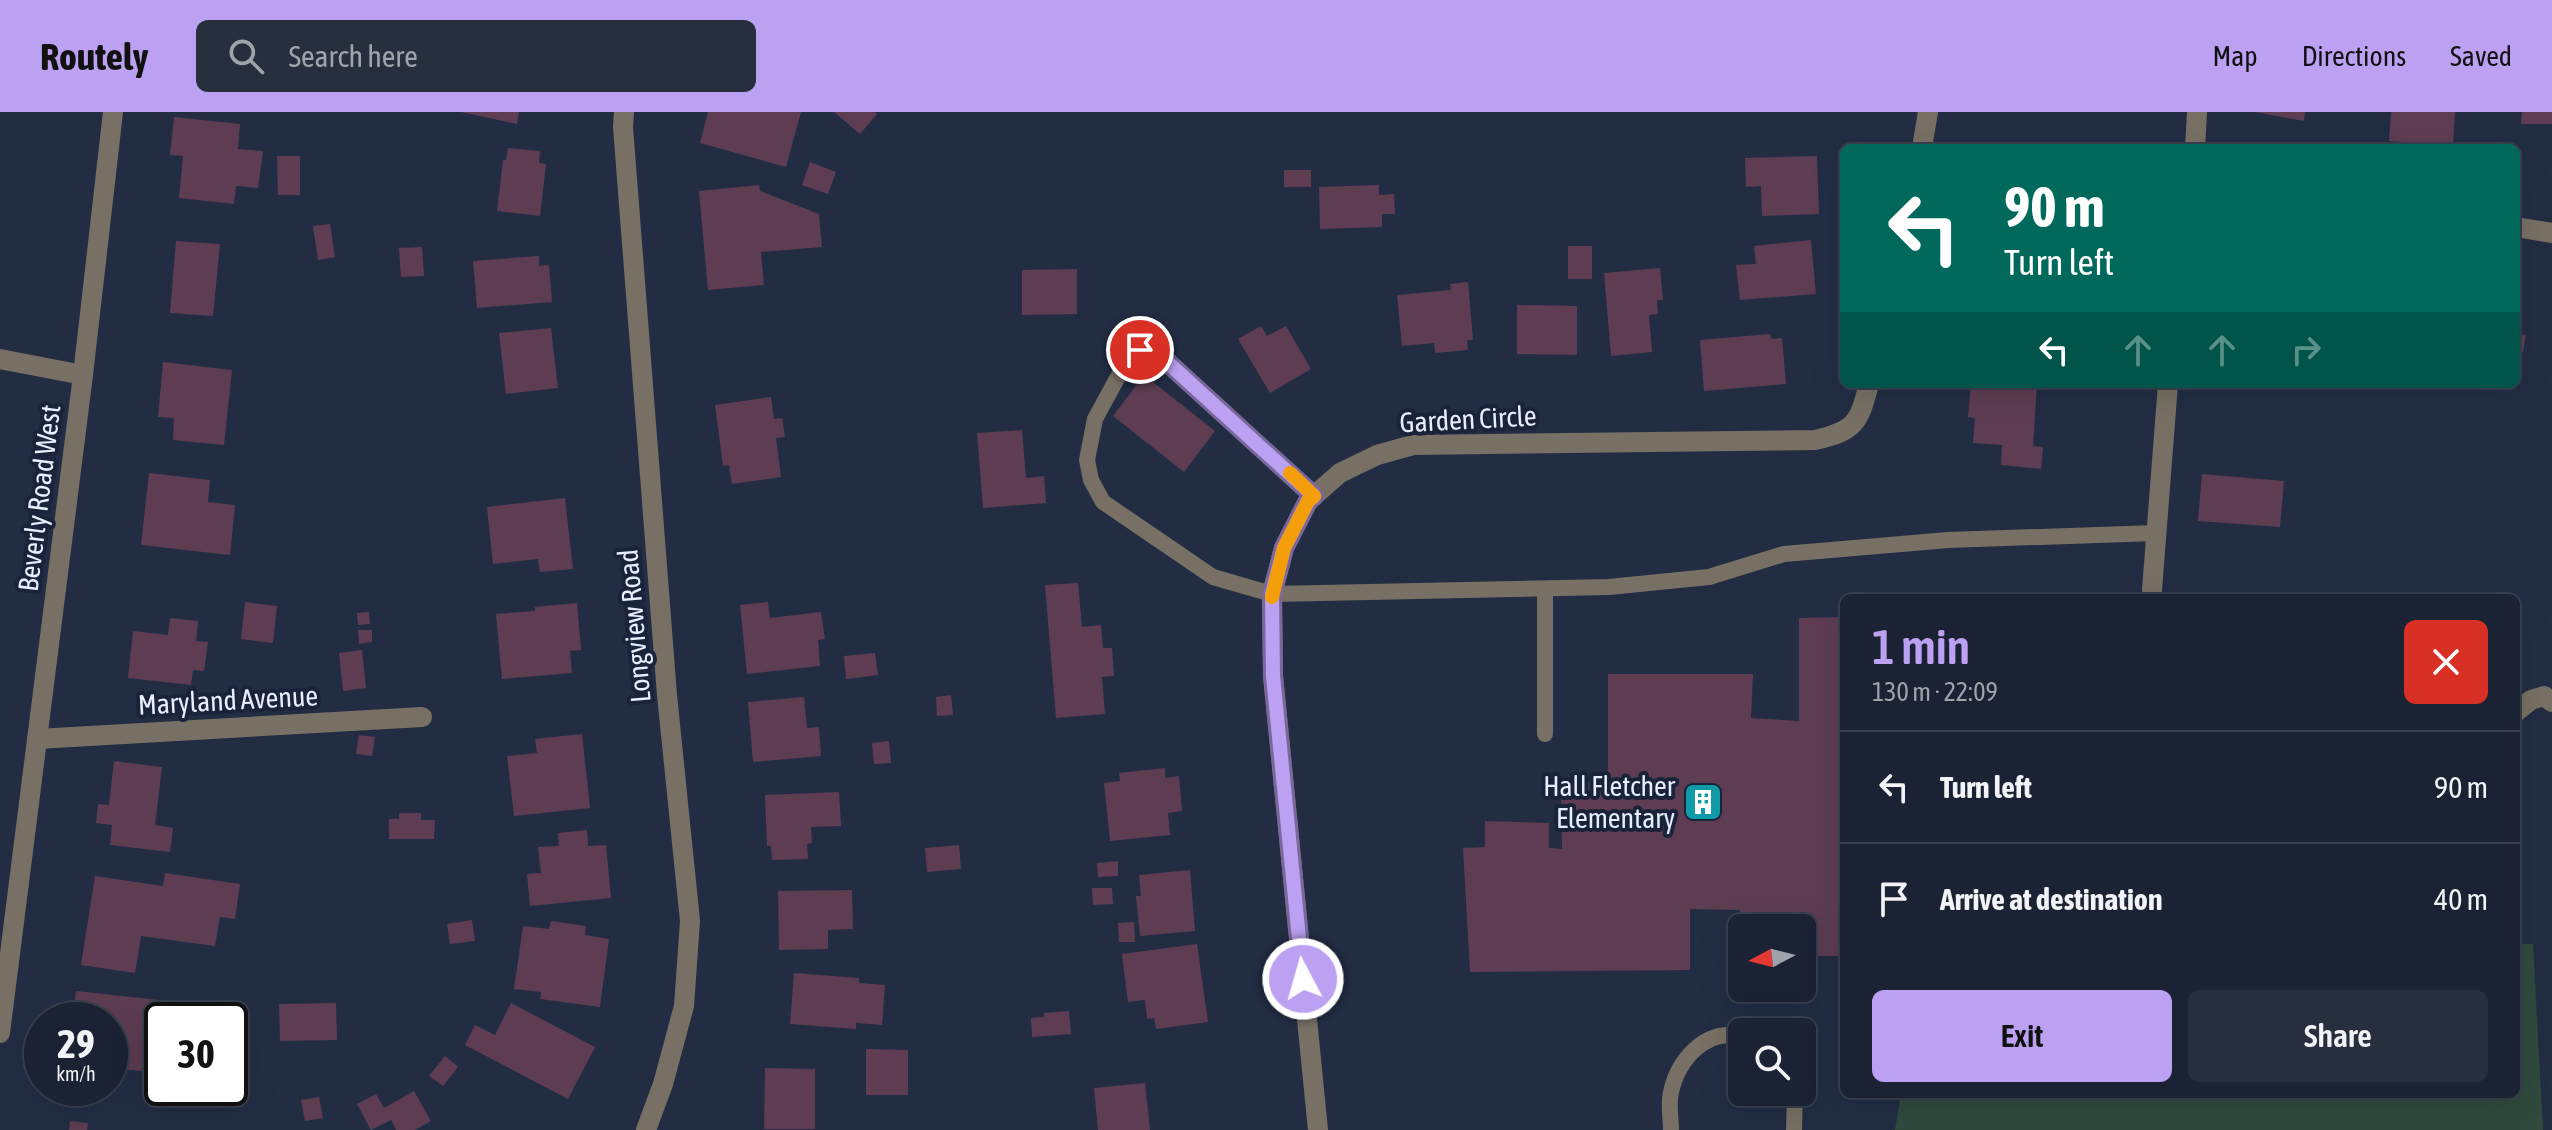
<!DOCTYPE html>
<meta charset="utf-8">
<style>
:root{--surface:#1a2233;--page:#272f3f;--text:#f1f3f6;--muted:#9fa4ac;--line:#383f4e;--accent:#bca0f2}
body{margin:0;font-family:"Asap Condensed",sans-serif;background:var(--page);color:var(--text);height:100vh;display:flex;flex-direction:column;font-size:30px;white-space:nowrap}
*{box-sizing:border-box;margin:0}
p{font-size:26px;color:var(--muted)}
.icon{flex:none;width:44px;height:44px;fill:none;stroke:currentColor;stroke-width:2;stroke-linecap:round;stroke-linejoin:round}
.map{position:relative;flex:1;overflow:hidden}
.side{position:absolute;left:1840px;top:482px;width:680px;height:504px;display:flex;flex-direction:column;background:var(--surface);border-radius:12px;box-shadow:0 8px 32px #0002,0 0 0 2px var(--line)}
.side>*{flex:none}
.top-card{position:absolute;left:1840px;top:32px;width:680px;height:244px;border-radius:12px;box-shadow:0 8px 32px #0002,0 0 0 2px var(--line);background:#00695c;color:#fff;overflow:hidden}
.needle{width:52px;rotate:263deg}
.buttons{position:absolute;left:1728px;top:802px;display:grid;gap:16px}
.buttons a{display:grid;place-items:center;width:88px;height:88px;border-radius:12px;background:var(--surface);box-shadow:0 8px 32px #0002,0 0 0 2px var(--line);font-size:40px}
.speed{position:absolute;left:24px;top:890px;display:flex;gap:16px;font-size:40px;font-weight:700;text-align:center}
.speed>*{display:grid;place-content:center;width:104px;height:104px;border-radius:50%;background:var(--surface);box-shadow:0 8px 32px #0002,0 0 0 2px var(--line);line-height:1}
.speed small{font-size:20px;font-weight:400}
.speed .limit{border:4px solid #111;border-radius:12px;background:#fff;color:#111}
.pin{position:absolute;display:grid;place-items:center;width:68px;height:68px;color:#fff;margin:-34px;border:4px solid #fff;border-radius:50%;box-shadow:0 2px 8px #0007}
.me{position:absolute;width:88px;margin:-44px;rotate:354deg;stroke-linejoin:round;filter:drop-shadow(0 0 6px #0008)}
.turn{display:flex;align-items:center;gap:28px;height:168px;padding:0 32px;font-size:36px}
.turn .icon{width:104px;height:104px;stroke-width:2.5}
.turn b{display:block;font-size:56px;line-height:68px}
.lanes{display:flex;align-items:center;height:76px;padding:0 32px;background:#0003;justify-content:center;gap:40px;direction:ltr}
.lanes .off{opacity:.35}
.round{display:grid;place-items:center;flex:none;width:84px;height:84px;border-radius:12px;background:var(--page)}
.head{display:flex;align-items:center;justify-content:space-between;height:136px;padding:0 32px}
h1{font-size:48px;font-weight:600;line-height:60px;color:var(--accent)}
.button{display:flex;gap:16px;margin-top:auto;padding:16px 32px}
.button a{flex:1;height:92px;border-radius:12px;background:var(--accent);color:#111;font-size:32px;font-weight:600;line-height:92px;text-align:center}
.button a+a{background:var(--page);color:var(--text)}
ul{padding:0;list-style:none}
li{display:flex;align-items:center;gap:24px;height:112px;padding:0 32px;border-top:2px solid var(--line)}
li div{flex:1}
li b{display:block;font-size:30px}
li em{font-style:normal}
header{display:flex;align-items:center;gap:48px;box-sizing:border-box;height:112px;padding:0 40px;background:var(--accent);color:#111}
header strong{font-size:38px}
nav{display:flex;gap:44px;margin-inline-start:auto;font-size:28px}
.search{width:560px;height:72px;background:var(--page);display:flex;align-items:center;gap:20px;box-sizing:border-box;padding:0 28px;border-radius:12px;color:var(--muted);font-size:30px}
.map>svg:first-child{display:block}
.green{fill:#304a3d}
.building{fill:#5e3d52}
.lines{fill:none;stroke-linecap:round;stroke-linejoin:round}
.service{stroke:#787064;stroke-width:16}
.minor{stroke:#787064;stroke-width:20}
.tertiary{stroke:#787064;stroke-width:20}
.route-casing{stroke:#7a689d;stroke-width:20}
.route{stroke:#bca0f2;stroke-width:14}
.slow{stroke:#f59e0b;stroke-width:14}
.labels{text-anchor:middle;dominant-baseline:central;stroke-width:8;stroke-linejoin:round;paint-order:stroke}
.street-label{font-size:28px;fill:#e7effe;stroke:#19233a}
.poi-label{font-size:28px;fill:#e7effe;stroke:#19233a;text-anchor:end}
</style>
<header>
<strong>Routely</strong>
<div class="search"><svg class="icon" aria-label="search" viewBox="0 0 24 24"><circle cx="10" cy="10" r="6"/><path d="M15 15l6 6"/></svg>Search here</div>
<nav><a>Map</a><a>Directions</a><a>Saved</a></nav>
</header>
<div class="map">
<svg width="2552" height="1018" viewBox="0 0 2552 1018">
<rect width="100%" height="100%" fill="#222d44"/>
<path class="green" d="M2516,832H2533L2543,1018H1895L1901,982H2516Z"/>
<path class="building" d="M461,0H519L517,12Z
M708,0H801L786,55L700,31Z
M834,0H875L877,2L860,22Z
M2255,0H2305L2304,9Z
M2391,0H2455L2453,33L2389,29Z
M2522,0H2552V12H2521Z
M174,5L240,12L238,37L263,39L258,76L236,74L234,92L179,86L183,44L170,43Z
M508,36L540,39L539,51L546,52L540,104L497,99L503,48H506Z
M277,44H300V83H278Z
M1817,44L1819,102L1762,104L1761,74L1746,75L1745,46Z
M810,50L836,60L828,82L802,73Z
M1284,58H1311V75H1284Z
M759,73L760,79L819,102L822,135L761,140L764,173L708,178L699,79Z
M1379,73V83L1394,82L1395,102H1382V115L1320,117L1319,75Z
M330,112L335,145L318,148L313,114Z
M1811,128L1816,182L1740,188L1736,153L1756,152L1754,134Z
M176,129L220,132L213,204L170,201Z
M1568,134H1592V167H1568Z
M422,135L424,164L401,165L399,136Z
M539,144V154L549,153L552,190L477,196L473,149Z
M1660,156L1663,188H1657L1658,202L1649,203L1652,240L1611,244L1604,161Z
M1077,157V202L1022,203V158Z
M1468,170L1473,228H1467L1468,238L1435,241L1434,231L1402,234L1397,183L1451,178L1450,172Z
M1517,193L1577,194V243L1517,242Z
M1261,214L1267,224L1286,214L1311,257L1270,281L1238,227Z
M551,216L558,276L506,282L499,221Z
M1770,222L1771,227L1782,226L1786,272L1704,279L1700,228Z
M2516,222L2526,223L2523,240L2516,239Z
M163,250L232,258L224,333L173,328L174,306L158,305Z
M1144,263L1215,319L1184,360L1113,304Z
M1971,272H2037L2033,334L2043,335L2041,357L2001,353L2002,333L1973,331L1975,306L1968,305Z
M771,285L774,307L782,306L785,325L776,326L781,365L732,372L729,353L723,354L715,293Z
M1022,318L1026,366L1044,364L1046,391L983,396L977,321Z
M149,361L210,368L208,390L235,393L230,443L141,433Z
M2202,362L2284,369L2280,415L2198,409Z
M565,386L573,457L540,460L538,447L493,452L487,395Z
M1078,471L1082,515L1101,513L1103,536H1112L1114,564L1102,565L1105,602L1056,606L1045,473Z
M245,490L277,494L273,531L241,527Z
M768,490L770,506L821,500L825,527L818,528L820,554L747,562L740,493Z
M577,491L581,538L570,539L572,561L502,567L496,502L535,499V495Z
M369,500L370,512L358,513L357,501Z
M1844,505V844H1802V816H1757L1739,798L1690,797V858L1470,860L1463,736L1485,735V709L1549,711V736L1562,737L1561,670L1608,671V562H1753L1751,606L1799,609V506Z
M170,506L198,509L196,529L208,530L204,559L193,558L191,573L128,566L133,519L168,523Z
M358,518H372V530L359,532Z
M362,538L366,576L343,579L339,541Z
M875,541L878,563L846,567L844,544Z
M951,583L953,603L937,604L936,585Z
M804,585L807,616L819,615L821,644L753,650L748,590Z
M582,622L590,696L514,704L507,644L537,641L535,627Z
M359,623L375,625L372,644L356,642Z
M889,629L891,651L874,652L872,631Z
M114,649L162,655L155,713L173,716L170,740L110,733L112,713L96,711L98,692L109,693Z
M1165,656V666L1179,664L1182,699L1168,701L1170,723L1110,729L1104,671L1120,669L1119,661Z
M839,680L841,714L811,715L812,731L807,732L808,747L772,748L771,734H767L765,683Z
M399,701H421V708H435L434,727H389V707H399Z
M587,718L588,734L606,733L611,786L530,794L527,762L541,761L538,735L559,734L558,721Z
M959,733L961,757L927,760L925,736Z
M1118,749V764L1098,765L1097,751Z
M1190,758L1195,819L1140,824L1136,784H1141L1139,763Z
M165,761L240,772L235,807L220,805L215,834L141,824L135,861L81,853L95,764L163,774Z
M1092,776H1112L1113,792L1093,793Z
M852,778L853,817L828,818V837L779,838L778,779Z
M472,808L475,829L450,832L447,812Z
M551,809L586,814L585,823L609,827L600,895L540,887L541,880L514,877L523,814L549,817Z
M1134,810L1135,830H1119L1118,811Z
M1197,832L1208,910L1156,917L1154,906L1147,907L1145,888L1128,890L1122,842Z
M794,861L859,866V871L885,873L882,913L856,911V917L790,912Z
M76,879L177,890L175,908H162V951L160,961L110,956V908H73Z
M336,891L337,928L280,929L279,892Z
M511,891L595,935L568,987L465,933L475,913L495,923Z
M1069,899L1071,922L1032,925L1031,906L1044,905V901Z
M866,937L908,938V983H866Z
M445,944L458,955L443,974L429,964Z
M765,956L815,957V1017H764Z
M1145,971L1150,1018H1098L1094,976Z
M414,979L431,1009L415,1018H396L391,1008L371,1018L357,992L376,982L384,996Z
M319,985L323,1006L305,1009L301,988Z
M70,1009L88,1011L87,1018H69Z"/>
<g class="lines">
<path class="service" d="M1314,384L1154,238H1140L1120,261L1095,307L1087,348L1091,368L1103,390L1213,465L1272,482L1609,475L1709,465L1784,442L1948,428L2157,421
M1545,477V622
M1671,1018C1671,1006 1668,992 1671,980C1678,948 1706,915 1742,925
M1794,1018L1795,980"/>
<path class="minor" d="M624,0L623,15L667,583L690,809L684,894L663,972L646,1018
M1922,36L1928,0
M2195,36L2197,0
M2516,115L2552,121
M0,247L83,263
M2152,478L2168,272
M2516,600L2531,588L2544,584L2552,590
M37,627L422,605
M1318,1018L1273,564L1272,482L1284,436L1308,389L1340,361L1377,343L1413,333L1815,328C1855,319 1859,311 1869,272"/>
<path class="tertiary" d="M0,921L83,263L113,0"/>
</g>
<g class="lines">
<g class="route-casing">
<path id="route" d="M1140,238H1154L1314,384L1308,389L1284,436L1272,482L1273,564L1303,867"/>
</g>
<use href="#route" class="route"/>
<path class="slow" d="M1272,485L1284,436L1308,389L1314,384L1290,361"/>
</g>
<defs>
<g id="building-square" transform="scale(2)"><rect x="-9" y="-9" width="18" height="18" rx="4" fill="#0f9aa8" stroke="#19233a"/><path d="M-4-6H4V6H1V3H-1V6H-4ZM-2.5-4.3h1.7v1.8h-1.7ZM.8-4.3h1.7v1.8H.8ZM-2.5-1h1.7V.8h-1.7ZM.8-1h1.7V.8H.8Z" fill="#fff"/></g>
</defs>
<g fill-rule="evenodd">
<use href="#building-square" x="1703" y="690"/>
</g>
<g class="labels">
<g class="street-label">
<text transform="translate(1468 307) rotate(-3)">Garden Circle</text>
<text transform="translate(39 386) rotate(-83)">Beverly Road West</text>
<text transform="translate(634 514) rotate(-95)">Longview Road</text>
<text transform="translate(228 588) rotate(-3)">Maryland Avenue</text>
</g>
<g class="poi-label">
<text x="1675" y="674">Hall Fletcher<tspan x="1675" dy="32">Elementary</tspan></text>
</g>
</g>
</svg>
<div class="buttons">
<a><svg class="needle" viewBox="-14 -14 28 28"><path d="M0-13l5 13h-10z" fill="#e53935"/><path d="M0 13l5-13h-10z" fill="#9fa4ac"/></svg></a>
<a><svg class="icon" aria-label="search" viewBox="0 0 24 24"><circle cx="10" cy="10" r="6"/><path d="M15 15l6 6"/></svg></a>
</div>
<div class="speed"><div>29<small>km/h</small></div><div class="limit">30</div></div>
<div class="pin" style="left:1140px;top:238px;background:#d93025"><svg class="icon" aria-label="arrive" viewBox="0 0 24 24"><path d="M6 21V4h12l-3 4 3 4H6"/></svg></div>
<svg class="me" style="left:1303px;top:867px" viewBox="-20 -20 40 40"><circle r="17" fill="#bca0f2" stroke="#fff" stroke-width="3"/><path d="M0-11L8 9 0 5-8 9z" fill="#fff"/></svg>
<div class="top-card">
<div class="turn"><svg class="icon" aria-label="left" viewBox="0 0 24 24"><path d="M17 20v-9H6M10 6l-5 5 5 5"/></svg><div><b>90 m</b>Turn left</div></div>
<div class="lanes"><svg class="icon" aria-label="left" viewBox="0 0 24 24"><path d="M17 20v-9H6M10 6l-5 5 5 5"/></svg><svg class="icon off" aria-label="ahead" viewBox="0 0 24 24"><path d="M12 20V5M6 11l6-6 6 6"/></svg><svg class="icon off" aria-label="ahead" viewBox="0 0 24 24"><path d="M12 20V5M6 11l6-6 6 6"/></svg><svg class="icon off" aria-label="right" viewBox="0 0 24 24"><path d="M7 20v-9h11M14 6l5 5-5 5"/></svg></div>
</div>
<section class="side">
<div class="head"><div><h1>1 min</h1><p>130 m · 22:09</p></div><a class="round" style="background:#d93025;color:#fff"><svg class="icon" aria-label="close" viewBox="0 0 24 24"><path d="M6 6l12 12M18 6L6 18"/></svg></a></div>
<ul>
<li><svg class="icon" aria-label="left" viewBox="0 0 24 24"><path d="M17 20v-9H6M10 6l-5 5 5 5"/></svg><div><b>Turn left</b></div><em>90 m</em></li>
<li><svg class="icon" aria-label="arrive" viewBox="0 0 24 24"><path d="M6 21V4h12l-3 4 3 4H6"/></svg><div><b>Arrive at destination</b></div><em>40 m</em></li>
</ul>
<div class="button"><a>Exit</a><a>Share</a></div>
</section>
</div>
